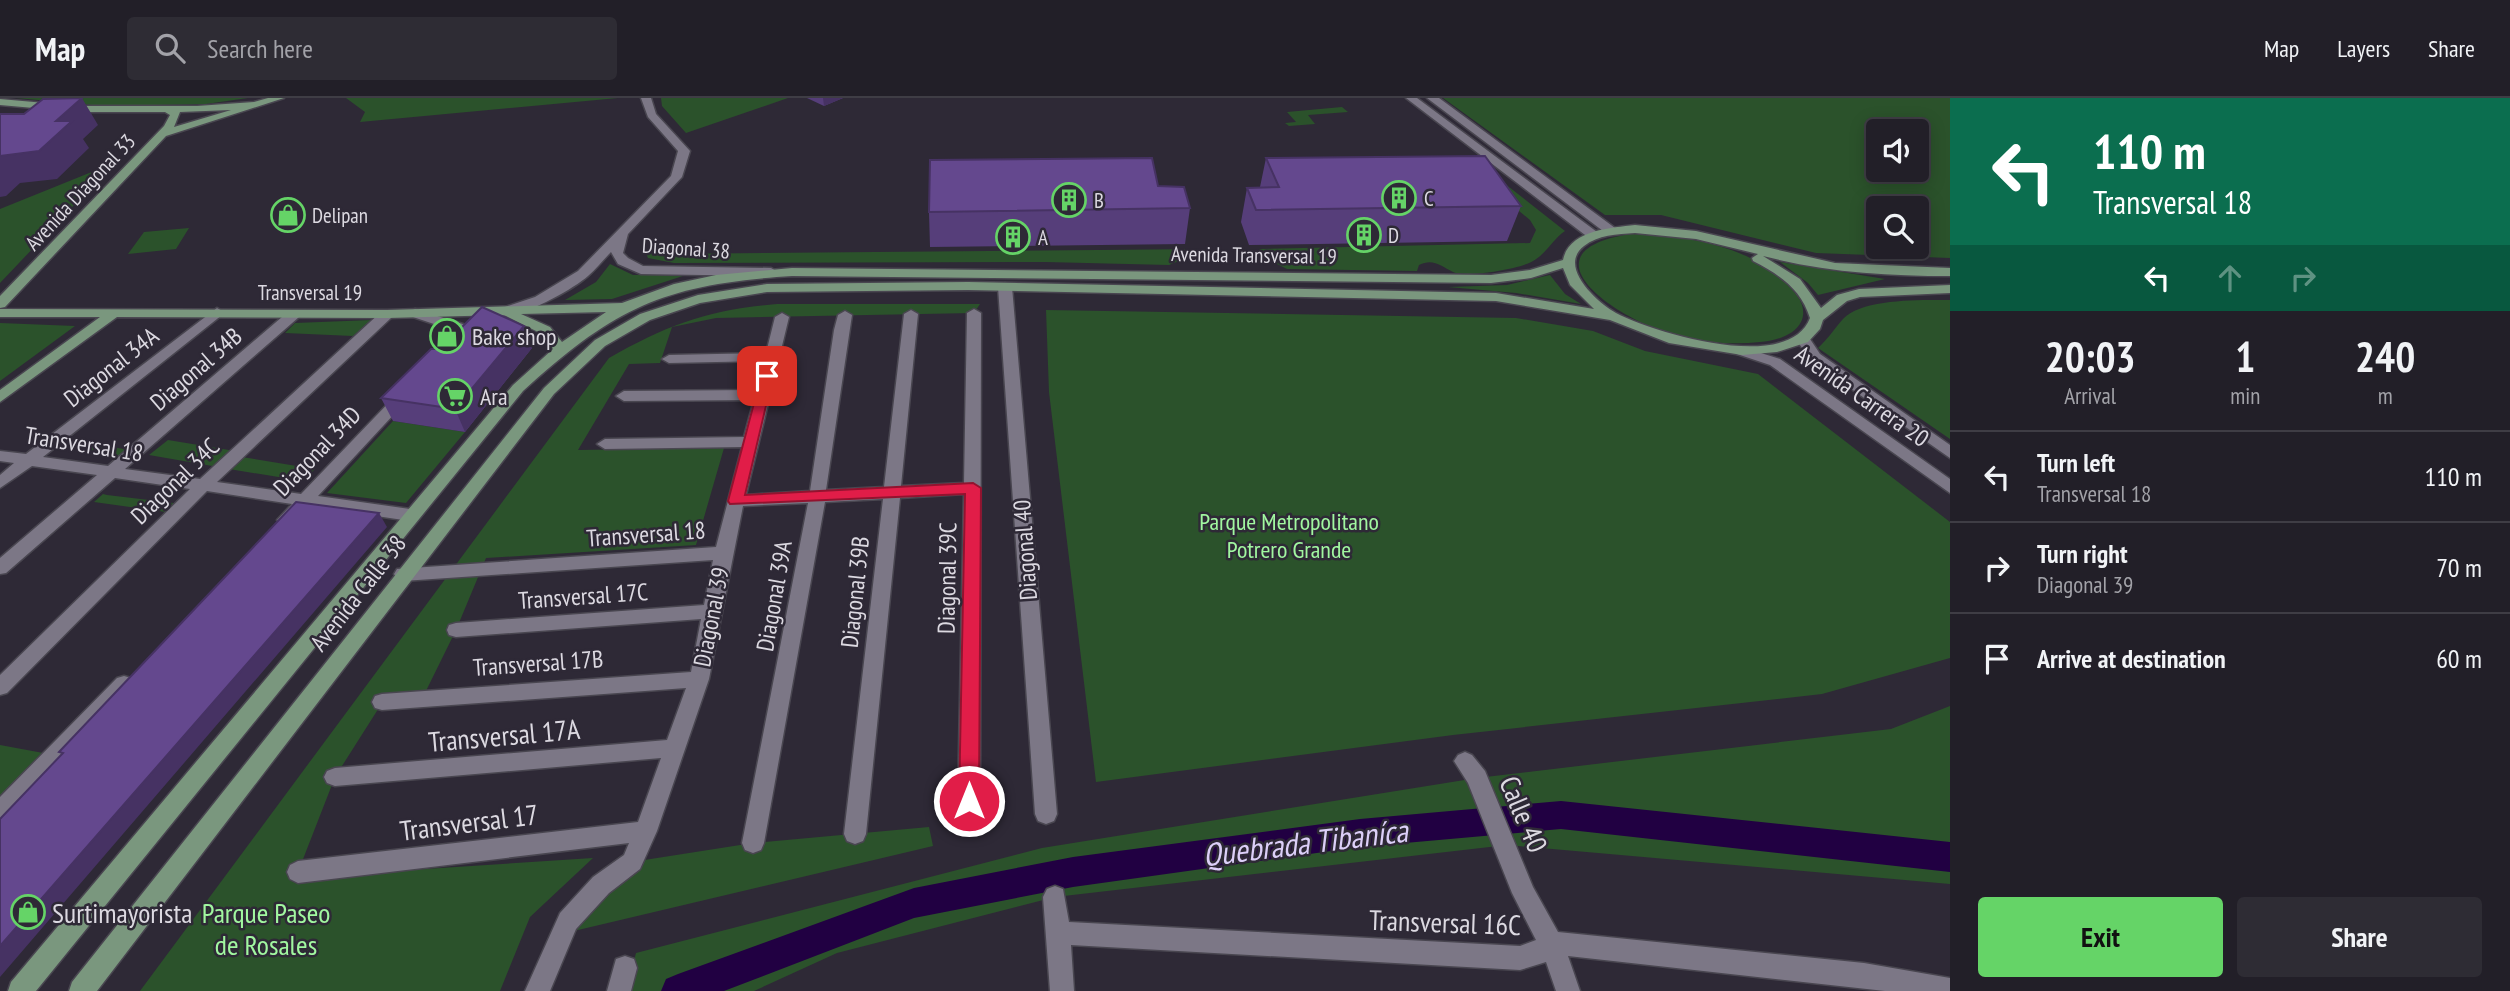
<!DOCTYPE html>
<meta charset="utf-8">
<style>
:root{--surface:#221f28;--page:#2e2c34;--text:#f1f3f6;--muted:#a2a2a8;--line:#3f3d45;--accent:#65d467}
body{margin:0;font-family:"PT Sans Narrow",sans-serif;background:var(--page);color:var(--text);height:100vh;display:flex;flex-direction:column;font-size:26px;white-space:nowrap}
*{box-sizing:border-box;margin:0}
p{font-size:23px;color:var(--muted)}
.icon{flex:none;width:38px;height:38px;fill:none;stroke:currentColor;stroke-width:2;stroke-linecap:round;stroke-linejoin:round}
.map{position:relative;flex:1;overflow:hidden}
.drawer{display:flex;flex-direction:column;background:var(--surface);width:560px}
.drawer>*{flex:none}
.guide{background:#0b6e4f;color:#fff;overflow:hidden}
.controls{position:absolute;left:1866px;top:21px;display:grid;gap:14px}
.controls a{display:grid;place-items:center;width:63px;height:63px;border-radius:7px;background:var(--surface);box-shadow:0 4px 18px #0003,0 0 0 2px var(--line);font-size:35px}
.pin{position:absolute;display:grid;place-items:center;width:60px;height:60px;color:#fff;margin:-30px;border-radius:14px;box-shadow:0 4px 10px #0006}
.me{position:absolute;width:77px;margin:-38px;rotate:0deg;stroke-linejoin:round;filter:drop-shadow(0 0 5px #0008)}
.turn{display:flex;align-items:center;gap:24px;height:147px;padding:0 28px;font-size:32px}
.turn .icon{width:91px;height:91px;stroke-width:2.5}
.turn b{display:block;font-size:49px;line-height:60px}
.lanes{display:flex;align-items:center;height:66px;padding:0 28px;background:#0003;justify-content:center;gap:35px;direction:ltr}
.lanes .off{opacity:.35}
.eta{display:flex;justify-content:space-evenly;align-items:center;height:119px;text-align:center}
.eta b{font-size:42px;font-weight:600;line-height:49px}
.cta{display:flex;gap:14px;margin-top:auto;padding:14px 28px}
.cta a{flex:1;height:80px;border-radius:7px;background:var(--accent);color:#111;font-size:28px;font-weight:600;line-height:80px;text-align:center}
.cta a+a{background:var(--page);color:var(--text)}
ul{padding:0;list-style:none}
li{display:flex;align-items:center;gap:21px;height:91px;padding:0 28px;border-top:2px solid var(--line)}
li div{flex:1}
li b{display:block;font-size:26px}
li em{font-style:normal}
header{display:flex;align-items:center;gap:42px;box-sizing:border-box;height:98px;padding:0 35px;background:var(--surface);border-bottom:2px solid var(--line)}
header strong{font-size:33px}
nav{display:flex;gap:38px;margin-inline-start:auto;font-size:24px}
.search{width:490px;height:63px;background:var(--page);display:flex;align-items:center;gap:18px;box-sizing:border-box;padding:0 24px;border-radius:7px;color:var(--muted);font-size:26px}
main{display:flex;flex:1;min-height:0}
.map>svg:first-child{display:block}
.green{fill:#2b522b;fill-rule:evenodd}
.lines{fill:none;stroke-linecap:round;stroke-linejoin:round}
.canal{fill:#210042;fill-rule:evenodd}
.minor-casing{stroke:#494650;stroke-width:3}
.major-casing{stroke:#494650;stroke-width:3}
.minor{fill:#7c7786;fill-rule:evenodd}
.major{fill:#7a977e;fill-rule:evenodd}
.wall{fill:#563e7a}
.shaded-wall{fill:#463263}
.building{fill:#64488e;stroke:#463263;stroke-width:2}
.route{fill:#e11d48;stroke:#92132f;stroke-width:2}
.labels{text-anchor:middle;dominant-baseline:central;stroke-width:5;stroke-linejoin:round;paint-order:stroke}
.far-street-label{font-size:21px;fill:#dcd9e1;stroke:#2e2936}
.far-poi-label{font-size:21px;fill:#dcd9e1;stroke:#2e2936;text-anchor:start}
.poi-label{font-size:24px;fill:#dcd9e1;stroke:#2e2936;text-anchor:start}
.street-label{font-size:24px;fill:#dcd9e1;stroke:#2e2936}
.park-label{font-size:24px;fill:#a1f7a0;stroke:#2e2936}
.near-street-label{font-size:28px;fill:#dcd9e1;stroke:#2e2936}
.near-poi-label{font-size:28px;fill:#dcd9e1;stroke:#2e2936;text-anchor:start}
.near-park-label{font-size:28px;fill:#a1f7a0;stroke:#2e2936}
.near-water-label{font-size:32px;font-style:italic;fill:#dccff8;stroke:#2e2936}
</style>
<header>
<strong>Map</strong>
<div class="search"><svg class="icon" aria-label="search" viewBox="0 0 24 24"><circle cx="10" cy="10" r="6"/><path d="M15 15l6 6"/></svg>Search here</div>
<nav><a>Map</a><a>Layers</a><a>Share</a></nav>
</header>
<main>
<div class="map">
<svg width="1950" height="893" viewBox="0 0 1950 893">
<rect width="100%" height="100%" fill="#2e2936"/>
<path class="green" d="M16,0H248L206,6L103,8Z
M346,0H618L360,24L365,14Z
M661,0H788L686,35L662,8Z
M1443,0H1950V160L1816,155L1661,117H1605ZM1878,33H1916V72H1878ZM1878,110H1916V149H1878Z
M1342,9L1348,14L1308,17L1315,26L1289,28L1285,25L1296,24L1287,14Z
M114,65L0,185V111Z
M1477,78H1495L1565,133C1553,141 1546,156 1533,163C1520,171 1466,180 1453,174C1441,168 1433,160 1419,167L1417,173L1287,171L1261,158L1259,151L1530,145L1536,132L1530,122Z
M189,130L176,151L128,156L144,134Z
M1630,136C1686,137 1758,148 1795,195C1802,203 1806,214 1801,224C1794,238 1774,243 1760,244C1726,248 1692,243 1660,232C1607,214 1524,153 1630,136Z
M642,146L649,153L665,156L1208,151L1169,167L1045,164L674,165L648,160Z
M1780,164L1885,181L1818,197L1808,185Z
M610,166L633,177H686L612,201L565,202L596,184Z
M1550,177L1565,196L1581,206L1516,195L1448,189L1507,187Z
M1950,202V341L1818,250C1828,241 1834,231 1843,221C1862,200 1923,202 1950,202Z
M777,206H980L974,215L716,220L672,229L660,265L629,266L578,352L724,350L696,447L486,460L456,532L423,599L382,605L335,679L298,774L318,778L593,760L530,819L500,893H140L609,260C669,226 708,212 777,206Z
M1046,212L1516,220L1593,233L1645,253L1758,276L1950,424V560L1822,596L1453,637L1096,684L1049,294Z
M372,222L353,238L285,235L295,225Z
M0,225L75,228L0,283Z
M393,323L465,334L406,405L327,395Z
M64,340L129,352L121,358L55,347Z
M168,342L235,353L218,369L149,357Z
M242,359L315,371L303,383L229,371Z
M103,396L107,397L174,405L166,414L94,404Z
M1950,608V786L1507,747L1055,799L837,855L754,893H626L636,855L1042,750L1477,680L1891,631Z
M0,647L54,657L0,701Z
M929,729L933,748L557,837L638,763L753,745Z"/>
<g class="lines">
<path class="canal" d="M1561,703L1950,744V774L1561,731L1360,749L1073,789L914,820L724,893H661L666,881L678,876L914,790L1073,759L1360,721Z"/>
<g class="minor-casing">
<path id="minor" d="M641,0H651L656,16L690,53L682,79L628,136L623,155L628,160L643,168L771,170L778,174L771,178L641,176L618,166L611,154C603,162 596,171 588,178C572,192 520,221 499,217V211L535,199L578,173L671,78L678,53L648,19Z
M1406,0H1417L1597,134V140H1589Z
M1427,0H1439L1615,130V136H1607Z
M1005,185L1012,189L1057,716L1054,723L1046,726L1038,723L1035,716L998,189Z
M217,210L224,214L222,217L43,359L108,368L289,213H299V219L125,371L200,381L382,213H392V219L217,384L301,396L399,294H409L412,297L409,300L318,398L410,411L419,417L410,423L309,408L292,426L286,428L277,422L292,406L207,393L7,595L0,597V577L190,391L115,380L6,475L0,476V460L97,377L32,368L0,390V377L14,365L0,363V353L26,356Z
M415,211L469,228L471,231L457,249H447L445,246L455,233L410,218L408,215Z
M974,211L981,215L980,703L977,710L969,713L961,710L958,703L964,396L900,400L866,736L863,743L855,746L847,743L844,736L883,401L825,404L764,745L761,752L753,755L745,752L742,745L808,405L743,408L709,581L657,733L640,771L609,795L576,831L550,893H525L560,815L593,779L624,757L629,745L298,785L290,781L287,774L290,767L298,763L638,724L661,660L335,688L327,685L324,679L327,673L335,670L667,642L686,590L382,612L375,610L372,604L375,598L382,596L691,574L701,521L456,539L449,537L447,532L449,527L456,525L704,507L713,462L403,483L397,481L394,476L397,471L716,449L742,349L605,351L597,346L605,341L744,339L754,302L624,303L616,298L624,293L756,292L764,263L669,265L662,261L669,257L766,255L775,219L782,215L789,219L746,397L810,393L834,232L838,217L845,213L852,217L826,392L884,389L904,216L911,212L918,216L901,388L964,385L967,215Z
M1803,237L1808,238L1820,256L1950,347V360L1810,262L1796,241Z
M1742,249L1780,261L1950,381V395L1770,267L1737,256L1735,253Z
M124,578L131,580L134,586L131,592L8,721L0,724V699L117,580Z
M1465,654L1472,657L1485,673L1533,789L1558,834L1864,865L1950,880V893H1885L1568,858L1580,893H1556L1546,864L1520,872L1071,847L1074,893H1050L1043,799L1047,791L1055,788L1063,791L1069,824L1520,848L1536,842L1512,795L1468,685L1454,663L1458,657Z
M625,858L634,861L637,870L631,893H607L616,861Z"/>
</g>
<g class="major-casing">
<path id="major" d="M268,0H284L166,38L5,209L0,210V198L164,28L170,17L165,14H79L0,7V1L79,8H197L254,4ZM231,12L174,29L180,14Z
M1635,127L1696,133L1835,165L1950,170V178C1886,178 1825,174 1763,158L1800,181L1821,210L1837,197L1859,191L1950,187V195L1860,199L1847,203L1823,222L1820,231L1808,244L1777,254L1742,257L1669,245L1610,222L1496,203L968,192L767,194L700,205L650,222L605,248L554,296L97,893H69L72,884L544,290L595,242L640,216L698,197L767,186L968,184L1496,195L1594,211L1570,187L1563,170L1531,180L1491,185L792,178C666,186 616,208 523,293L36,893H8L11,884L513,287L553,251L540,235L504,217L387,220L117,219L0,304V292L100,219H0V211L387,212L622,205L674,186L716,177L792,170L1491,177L1530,172L1563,162C1569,132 1610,130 1635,127ZM1635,135L1696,141L1758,156L1752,160L1753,163C1780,177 1801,191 1810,220C1789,276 1654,235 1616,215C1598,205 1557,169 1584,148C1598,137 1617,136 1635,135ZM606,214L562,244L550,229L521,216Z"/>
</g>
<use href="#minor" class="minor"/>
<use href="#major" class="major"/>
</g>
<path class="wall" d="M807,0H843L824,8Z
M1266,60L1521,108L1507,143L1249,147L1241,124L1247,90L1260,89Z
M1158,88L1190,110L1185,146L930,149L929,114Z
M524,228L532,250L465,334L393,323L381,300L440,251Z"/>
<path class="shaded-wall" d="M82,0L98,27L83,41L89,50L57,81L20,85L6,98L0,99V58L56,23Z
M823,0H843L824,8Z
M524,228L532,250L465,334L455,311Z
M379,415L387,429L0,879V848Z"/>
<path class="building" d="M82,0L56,23H72L39,53L0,58V16H24L43,1Z
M1485,58L1521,108L1256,112L1247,90L1279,89L1266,60Z
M1152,60L1158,88L1184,89L1190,110L929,114L930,62Z
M482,209L524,228L455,311L381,300L431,251H440Z
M296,404L379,415L0,848V721L63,655L59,654Z"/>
<path class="route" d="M762,275L773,278L745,397L973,385L981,390L979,703L976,709L969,712L962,709L959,703L965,396L730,406L728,403Z"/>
<defs>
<g id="building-ring" transform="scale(1.75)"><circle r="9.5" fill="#2e2936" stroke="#65d467" stroke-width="1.5"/><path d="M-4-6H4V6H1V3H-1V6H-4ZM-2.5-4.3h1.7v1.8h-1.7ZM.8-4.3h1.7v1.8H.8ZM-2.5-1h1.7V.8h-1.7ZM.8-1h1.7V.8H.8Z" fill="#65d467"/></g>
<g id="shop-ring" transform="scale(1.75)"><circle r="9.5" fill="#2e2936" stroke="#65d467" stroke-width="1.5"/><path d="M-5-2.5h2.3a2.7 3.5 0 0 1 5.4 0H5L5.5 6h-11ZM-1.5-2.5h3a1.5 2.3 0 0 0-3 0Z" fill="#65d467"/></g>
<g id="supermarket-ring" transform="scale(1.75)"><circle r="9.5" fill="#2e2936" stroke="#65d467" stroke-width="1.5"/><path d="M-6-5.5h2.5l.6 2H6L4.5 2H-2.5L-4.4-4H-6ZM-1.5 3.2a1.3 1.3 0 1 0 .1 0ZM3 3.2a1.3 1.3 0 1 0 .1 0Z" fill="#65d467"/></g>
</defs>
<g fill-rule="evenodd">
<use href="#building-ring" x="1399" y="100"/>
<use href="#building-ring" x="1069" y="102"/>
<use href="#shop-ring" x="288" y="117"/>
<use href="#building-ring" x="1364" y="137"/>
<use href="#building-ring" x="1013" y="139"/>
<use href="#shop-ring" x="447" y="238"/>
<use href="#supermarket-ring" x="455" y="298"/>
<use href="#shop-ring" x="28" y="814"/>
</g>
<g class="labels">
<g class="far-street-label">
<text transform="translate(80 94) rotate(-47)">Avenida Diagonal 33</text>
<text transform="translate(686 150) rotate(4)">Diagonal 38</text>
<text transform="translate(1254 157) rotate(1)">Avenida Transversal 19</text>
<text x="310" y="194">Transversal 19</text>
</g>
<g class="far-poi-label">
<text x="1424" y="100">C</text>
<text x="1094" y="102">B</text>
<text x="312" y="117">Delipan</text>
<text x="1388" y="137">D</text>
<text x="1038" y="139">A</text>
</g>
<g class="poi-label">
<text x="472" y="238">Bake shop</text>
<text x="480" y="298">Ara</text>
</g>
<g class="street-label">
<text transform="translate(111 269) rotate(-38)">Diagonal 34A</text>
<text transform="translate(196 271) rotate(-41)">Diagonal 34B</text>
<text transform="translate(1862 298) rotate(35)">Avenida Carrera 20</text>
<text transform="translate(84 346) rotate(9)">Transversal 18</text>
<text transform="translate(317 353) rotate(-46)">Diagonal 34D</text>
<text transform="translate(175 383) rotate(-44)">Diagonal 34C</text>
<text transform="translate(646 436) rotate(-4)">Transversal 18</text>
<text transform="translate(1025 452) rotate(-94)">Diagonal 40</text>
<text transform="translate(947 480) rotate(-89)">Diagonal 39C</text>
<text transform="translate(855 494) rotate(-84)">Diagonal 39B</text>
<text transform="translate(358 495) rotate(-52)">Avenida Calle 38</text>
<text transform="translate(583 498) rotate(-4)">Transversal 17C</text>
<text transform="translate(774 498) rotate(-80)">Diagonal 39A</text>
<text transform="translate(711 519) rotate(-79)">Diagonal 39</text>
<text transform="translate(538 565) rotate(-4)">Transversal 17B</text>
</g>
<g class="park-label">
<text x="1289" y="423">Parque Metropolitano<tspan x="1289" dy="28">Potrero Grande</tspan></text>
</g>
<g class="near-street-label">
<text transform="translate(504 637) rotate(-5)">Transversal 17A</text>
<text transform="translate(1524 716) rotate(67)">Calle 40</text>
<text transform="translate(469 724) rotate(-7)">Transversal 17</text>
<text transform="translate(1445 824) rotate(2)">Transversal 16C</text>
</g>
<g class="near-poi-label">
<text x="52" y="814">Surtimayorista</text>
</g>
<g class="near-park-label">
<text x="266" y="814">Parque Paseo<tspan x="266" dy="32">de Rosales</tspan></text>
</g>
<g class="near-water-label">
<text transform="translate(1305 744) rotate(-7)">Quebrada Tibaníca</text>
</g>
</g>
</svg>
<div class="controls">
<a><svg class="icon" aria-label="sound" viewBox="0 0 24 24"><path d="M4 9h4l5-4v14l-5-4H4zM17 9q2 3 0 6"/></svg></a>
<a><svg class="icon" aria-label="search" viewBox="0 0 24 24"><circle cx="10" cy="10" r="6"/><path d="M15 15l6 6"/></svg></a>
</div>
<div class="pin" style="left:767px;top:278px;background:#d93025"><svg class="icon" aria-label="arrive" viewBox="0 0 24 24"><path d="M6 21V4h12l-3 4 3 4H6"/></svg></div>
<svg class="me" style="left:969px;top:703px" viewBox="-20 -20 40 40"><circle r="17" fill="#e11d48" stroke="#fff" stroke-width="3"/><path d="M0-11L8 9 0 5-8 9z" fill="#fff"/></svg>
</div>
<section class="drawer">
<div class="guide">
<div class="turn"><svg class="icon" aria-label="left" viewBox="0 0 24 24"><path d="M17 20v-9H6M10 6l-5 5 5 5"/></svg><div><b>110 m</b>Transversal 18</div></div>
<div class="lanes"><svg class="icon" aria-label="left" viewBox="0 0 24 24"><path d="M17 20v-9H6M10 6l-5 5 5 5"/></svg><svg class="icon off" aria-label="ahead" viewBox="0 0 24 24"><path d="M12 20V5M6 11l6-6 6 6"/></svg><svg class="icon off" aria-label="right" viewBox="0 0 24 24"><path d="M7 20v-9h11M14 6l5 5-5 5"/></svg></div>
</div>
<div class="eta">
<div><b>20:03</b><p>Arrival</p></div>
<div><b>1</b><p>min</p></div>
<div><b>240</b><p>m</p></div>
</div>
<ul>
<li><svg class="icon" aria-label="left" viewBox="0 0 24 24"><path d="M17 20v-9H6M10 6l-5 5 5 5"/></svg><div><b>Turn left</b><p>Transversal 18</p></div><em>110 m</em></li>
<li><svg class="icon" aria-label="right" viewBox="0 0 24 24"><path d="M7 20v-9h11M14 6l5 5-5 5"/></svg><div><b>Turn right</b><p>Diagonal 39</p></div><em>70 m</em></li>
<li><svg class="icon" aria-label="arrive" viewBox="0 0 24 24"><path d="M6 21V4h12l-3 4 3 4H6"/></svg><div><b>Arrive at destination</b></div><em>60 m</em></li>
</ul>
<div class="cta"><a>Exit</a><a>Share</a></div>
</section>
</main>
